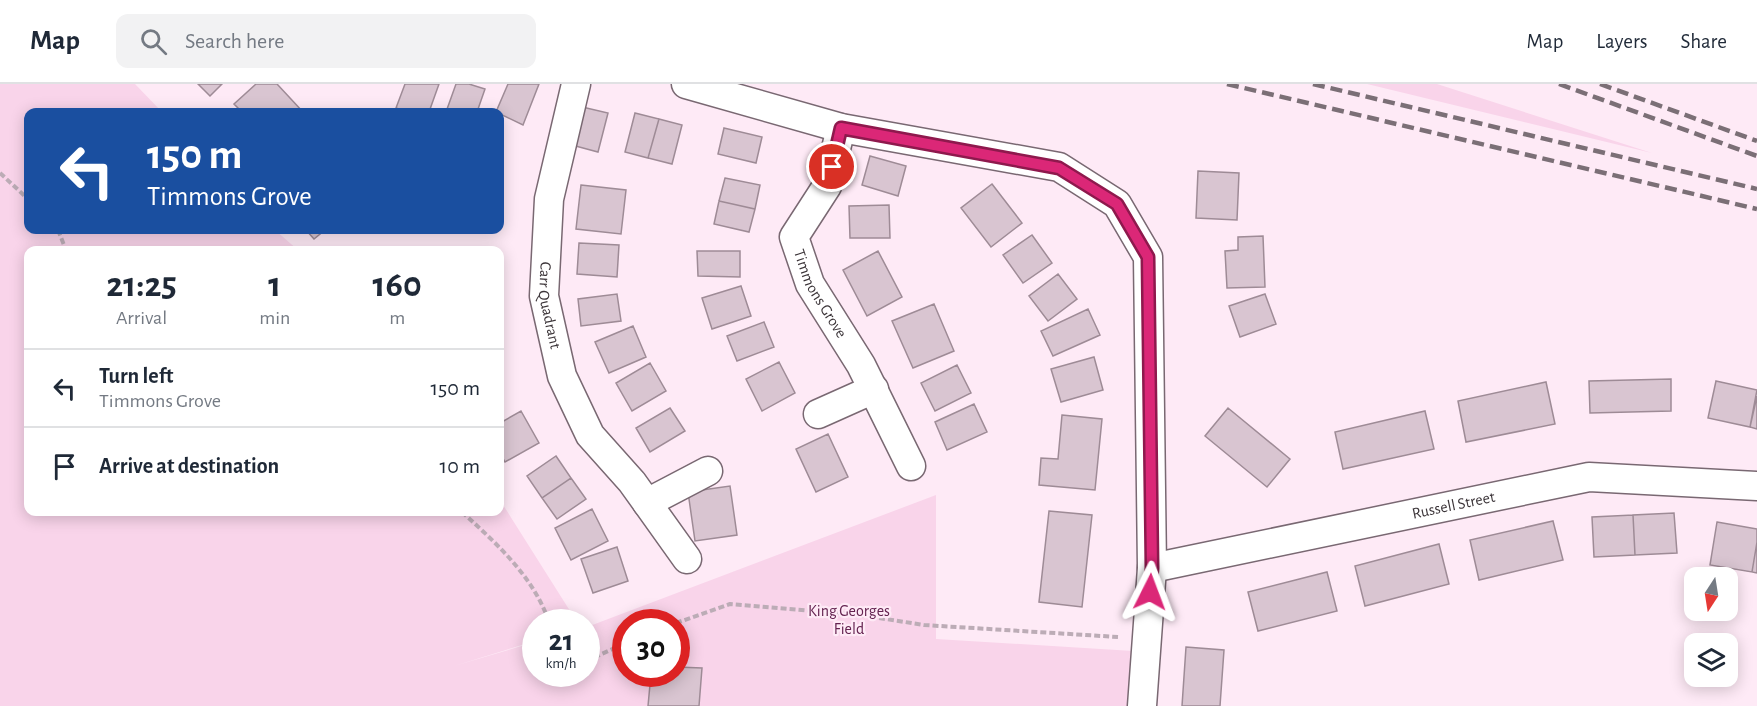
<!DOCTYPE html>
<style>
:root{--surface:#fff;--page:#f2f2f3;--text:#1f2937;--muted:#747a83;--line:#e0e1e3}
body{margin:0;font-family:"Alegreya Sans",sans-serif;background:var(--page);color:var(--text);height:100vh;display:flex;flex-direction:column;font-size:22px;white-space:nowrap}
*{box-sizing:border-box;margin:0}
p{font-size:20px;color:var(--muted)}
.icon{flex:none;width:33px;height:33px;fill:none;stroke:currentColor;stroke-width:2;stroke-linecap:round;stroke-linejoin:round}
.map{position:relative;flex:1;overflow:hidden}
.drawer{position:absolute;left:24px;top:162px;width:480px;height:270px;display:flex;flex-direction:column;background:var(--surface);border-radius:12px;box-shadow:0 3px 15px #0003}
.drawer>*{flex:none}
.hud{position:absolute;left:24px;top:24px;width:480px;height:126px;border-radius:12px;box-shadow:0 3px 15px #0003;background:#1a4fa0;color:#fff;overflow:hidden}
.needle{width:39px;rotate:192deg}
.buttons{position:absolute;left:1684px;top:483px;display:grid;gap:12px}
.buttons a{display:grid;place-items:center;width:54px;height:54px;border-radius:12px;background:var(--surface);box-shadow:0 3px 15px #0003;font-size:30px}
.speed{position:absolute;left:522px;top:525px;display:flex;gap:12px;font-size:30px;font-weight:700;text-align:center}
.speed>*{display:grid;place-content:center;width:78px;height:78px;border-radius:50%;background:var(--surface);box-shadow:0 3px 15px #0003;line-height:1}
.speed small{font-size:15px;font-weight:400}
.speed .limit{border:9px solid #d22;background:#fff;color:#111}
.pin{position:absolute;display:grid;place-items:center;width:51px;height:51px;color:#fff;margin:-26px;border:3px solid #fff;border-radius:50%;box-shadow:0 2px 6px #0007}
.me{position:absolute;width:66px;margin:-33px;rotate:3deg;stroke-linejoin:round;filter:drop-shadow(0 0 4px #0008)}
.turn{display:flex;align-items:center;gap:21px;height:126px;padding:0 24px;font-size:27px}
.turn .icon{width:78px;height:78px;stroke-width:2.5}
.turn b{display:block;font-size:42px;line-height:51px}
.eta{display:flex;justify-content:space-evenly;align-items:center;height:102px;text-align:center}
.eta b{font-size:36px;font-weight:700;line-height:42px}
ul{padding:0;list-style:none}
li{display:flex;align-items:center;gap:18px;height:78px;padding:0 24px;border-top:2px solid var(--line)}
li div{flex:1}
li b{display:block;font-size:22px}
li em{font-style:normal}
header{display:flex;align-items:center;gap:36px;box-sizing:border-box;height:84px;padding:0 30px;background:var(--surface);border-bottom:2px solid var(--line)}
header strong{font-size:28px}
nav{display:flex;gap:33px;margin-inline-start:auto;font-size:21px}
.search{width:420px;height:54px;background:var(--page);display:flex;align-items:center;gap:15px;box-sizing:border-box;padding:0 21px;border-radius:12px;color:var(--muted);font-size:22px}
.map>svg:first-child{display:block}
.green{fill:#f9d4ea;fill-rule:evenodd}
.building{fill:#d9c5d1;stroke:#9e8b96;stroke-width:1.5}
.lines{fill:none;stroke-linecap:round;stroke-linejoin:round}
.minor-casing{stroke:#796872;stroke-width:31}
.path{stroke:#bcacb6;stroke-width:4;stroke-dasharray:6 3;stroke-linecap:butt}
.minor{stroke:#fff;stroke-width:28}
.rail{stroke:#7b6f76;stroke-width:4.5;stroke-dasharray:12 6;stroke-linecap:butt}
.route-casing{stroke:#8e194d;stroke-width:15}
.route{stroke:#db2777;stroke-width:10}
.labels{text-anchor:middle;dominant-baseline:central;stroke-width:4.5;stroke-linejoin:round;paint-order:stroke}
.street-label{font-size:16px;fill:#3c3539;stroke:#feeaf6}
.park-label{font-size:16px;fill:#642350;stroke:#feeaf6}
</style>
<header>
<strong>Map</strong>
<div class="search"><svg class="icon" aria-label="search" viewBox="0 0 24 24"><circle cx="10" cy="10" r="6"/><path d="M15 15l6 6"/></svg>Search here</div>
<nav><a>Map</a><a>Layers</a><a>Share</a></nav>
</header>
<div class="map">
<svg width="1757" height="622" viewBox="0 0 1757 622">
<rect width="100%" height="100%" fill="#feeaf6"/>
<path class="green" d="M0,0H135L162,28H28V146H275L298,166H28V428H500V416L577,538H536L535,557L454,582L535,558L536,590H586L587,543L936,411V555L1133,567L1128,622H0ZM626,538H676V590H626Z
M1365,0H1437L1652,69L1367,0Z"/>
<path class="building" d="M198,0H222L210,12Z
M256,0H277L303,28H242L234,20Z
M405,0H439L429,28H408L396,24Z
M456,0H469L485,5L477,28H446Z
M508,0H539L523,41L496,28Z
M578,22L608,29L598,68L568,60Z
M635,29L659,35L648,74L625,68Z
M659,35L682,41L672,80L648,74Z
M724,44L762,53L756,79L718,70Z
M870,72L906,82L898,112L862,101Z
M1198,87L1239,89L1237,136L1196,134Z
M725,94L760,101L755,125L719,117Z
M992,100L1022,139L991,163L961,124Z
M581,101L626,106L621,150L576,145Z
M719,117L755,125L749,148L714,140Z
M889,121L890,154H850L849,122Z
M306,146H325L314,155Z
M1032,151L1052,179L1023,199L1003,171Z
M1263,152L1265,203L1227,204L1225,167L1238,166V153Z
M579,159L619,161L617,193L577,190Z
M491,163V166H445V164Z
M697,167H740V193L698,192Z
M878,167L902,213L867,232L843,186Z
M1058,190L1077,215L1048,237L1029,212Z
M741,202L751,232L712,245L702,214Z
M617,210L621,237L581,242L578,215Z
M1265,210L1276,240L1240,253L1229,222Z
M934,220L954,267L913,284L892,237Z
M1088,225L1100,251L1053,272L1041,247Z
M764,238L774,263L737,277L727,252Z
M633,242L646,273L609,289L595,258Z
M1094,273L1103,306L1061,318L1051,285Z
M779,278L795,309L762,327L746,295Z
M650,279L666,307L632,327L616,299Z
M957,281L971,309L935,327L921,299Z
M1671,295V327L1590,329L1589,297Z
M1716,297L1757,306L1750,343L1708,334Z
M1546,298L1555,340L1466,358L1458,317Z
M1757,312V345L1750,343Z
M974,320L987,348L947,366L935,338Z
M670,324L685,347L650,368L636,344Z
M1228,324L1290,375L1267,403L1205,352Z
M521,327L539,359L505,378L500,369V339Z
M1425,327L1434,365L1343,385L1335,348Z
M1062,331L1102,335L1095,406L1039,401L1041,374L1058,375Z
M828,350L848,393L816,408L796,365Z
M556,372L571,394L542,414L527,392Z
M571,394L586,415L557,435L542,414Z
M730,402L737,451L695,457L688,408Z
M592,425L608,457L571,476L555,444Z
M1049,427L1092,431L1082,523L1039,518Z
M1674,429L1677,469L1635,471L1633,431Z
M1633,431L1635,471L1594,473L1592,433Z
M1553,437L1563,476L1479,496L1470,456Z
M1717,438L1757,445V458L1752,488L1710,481Z
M1757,458V489L1752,488Z
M1439,460L1449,500L1365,522L1355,482Z
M617,463L628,497L593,509L581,475Z
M1327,488L1337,527L1258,547L1248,508Z
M1186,563L1224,566L1220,622H1182Z
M676,583L702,584L699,622H648L651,590H676Z"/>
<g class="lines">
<g class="minor-casing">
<g id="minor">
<path id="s1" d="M576,0L549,115L544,212L562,292L590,351L632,398L687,475"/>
<path d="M686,0L841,44L1059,83L1117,120L1148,173L1152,484L1142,622"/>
<path id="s2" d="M841,44L827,102L794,153L810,200L861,281L911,382"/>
<path d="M818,330L874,305"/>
<path d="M647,419L708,387"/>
<path id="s3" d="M1152,484L1589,393L1757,402"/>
</g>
</g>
<path class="path" d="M0,89L28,115
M58,146L66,166
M462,428C496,459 534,493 549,538
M676,539L730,520L860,531L924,541L1118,553
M586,577L626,559"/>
<use href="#minor" class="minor"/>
<path class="rail" d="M1227,0L1757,125
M1313,0L1757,105
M1559,0L1757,72
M1600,0L1757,57"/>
</g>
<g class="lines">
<g class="route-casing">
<path id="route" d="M832,83L841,44L1059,84L1117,120L1148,173L1152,484L1150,508"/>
</g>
<use href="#route" class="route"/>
</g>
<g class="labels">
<g class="street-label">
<text stroke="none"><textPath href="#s2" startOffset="183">Timmons Grove</textPath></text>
<text stroke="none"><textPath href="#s1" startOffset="225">Carr Quadrant</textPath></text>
<text stroke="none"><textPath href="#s3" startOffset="308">Russell Street</textPath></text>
</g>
<g class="park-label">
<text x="849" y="527">King Georges<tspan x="849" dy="18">Field</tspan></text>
</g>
</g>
</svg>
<div class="buttons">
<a><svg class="needle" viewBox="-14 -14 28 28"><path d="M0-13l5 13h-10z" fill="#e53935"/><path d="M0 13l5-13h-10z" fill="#747a83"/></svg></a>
<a><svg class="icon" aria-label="layers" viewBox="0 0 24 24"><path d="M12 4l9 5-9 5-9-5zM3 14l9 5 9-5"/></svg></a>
</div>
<div class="speed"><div>21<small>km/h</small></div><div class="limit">30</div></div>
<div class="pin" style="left:832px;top:83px;background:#d93025"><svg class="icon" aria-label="arrive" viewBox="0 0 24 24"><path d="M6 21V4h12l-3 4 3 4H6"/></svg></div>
<svg class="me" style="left:1150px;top:508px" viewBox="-20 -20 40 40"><path d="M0-17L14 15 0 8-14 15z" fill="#db2777" stroke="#fff" stroke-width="4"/></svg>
<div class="hud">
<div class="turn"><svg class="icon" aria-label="left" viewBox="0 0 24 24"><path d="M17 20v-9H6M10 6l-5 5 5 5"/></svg><div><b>150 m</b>Timmons Grove</div></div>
</div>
<section class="drawer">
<div class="eta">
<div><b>21:25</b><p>Arrival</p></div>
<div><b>1</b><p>min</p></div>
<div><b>160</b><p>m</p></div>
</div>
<ul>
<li><svg class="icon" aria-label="left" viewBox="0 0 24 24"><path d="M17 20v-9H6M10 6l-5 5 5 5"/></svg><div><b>Turn left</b><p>Timmons Grove</p></div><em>150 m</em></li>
<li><svg class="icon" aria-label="arrive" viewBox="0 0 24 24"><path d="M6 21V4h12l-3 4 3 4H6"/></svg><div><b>Arrive at destination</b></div><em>10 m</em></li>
</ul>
</section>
</div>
